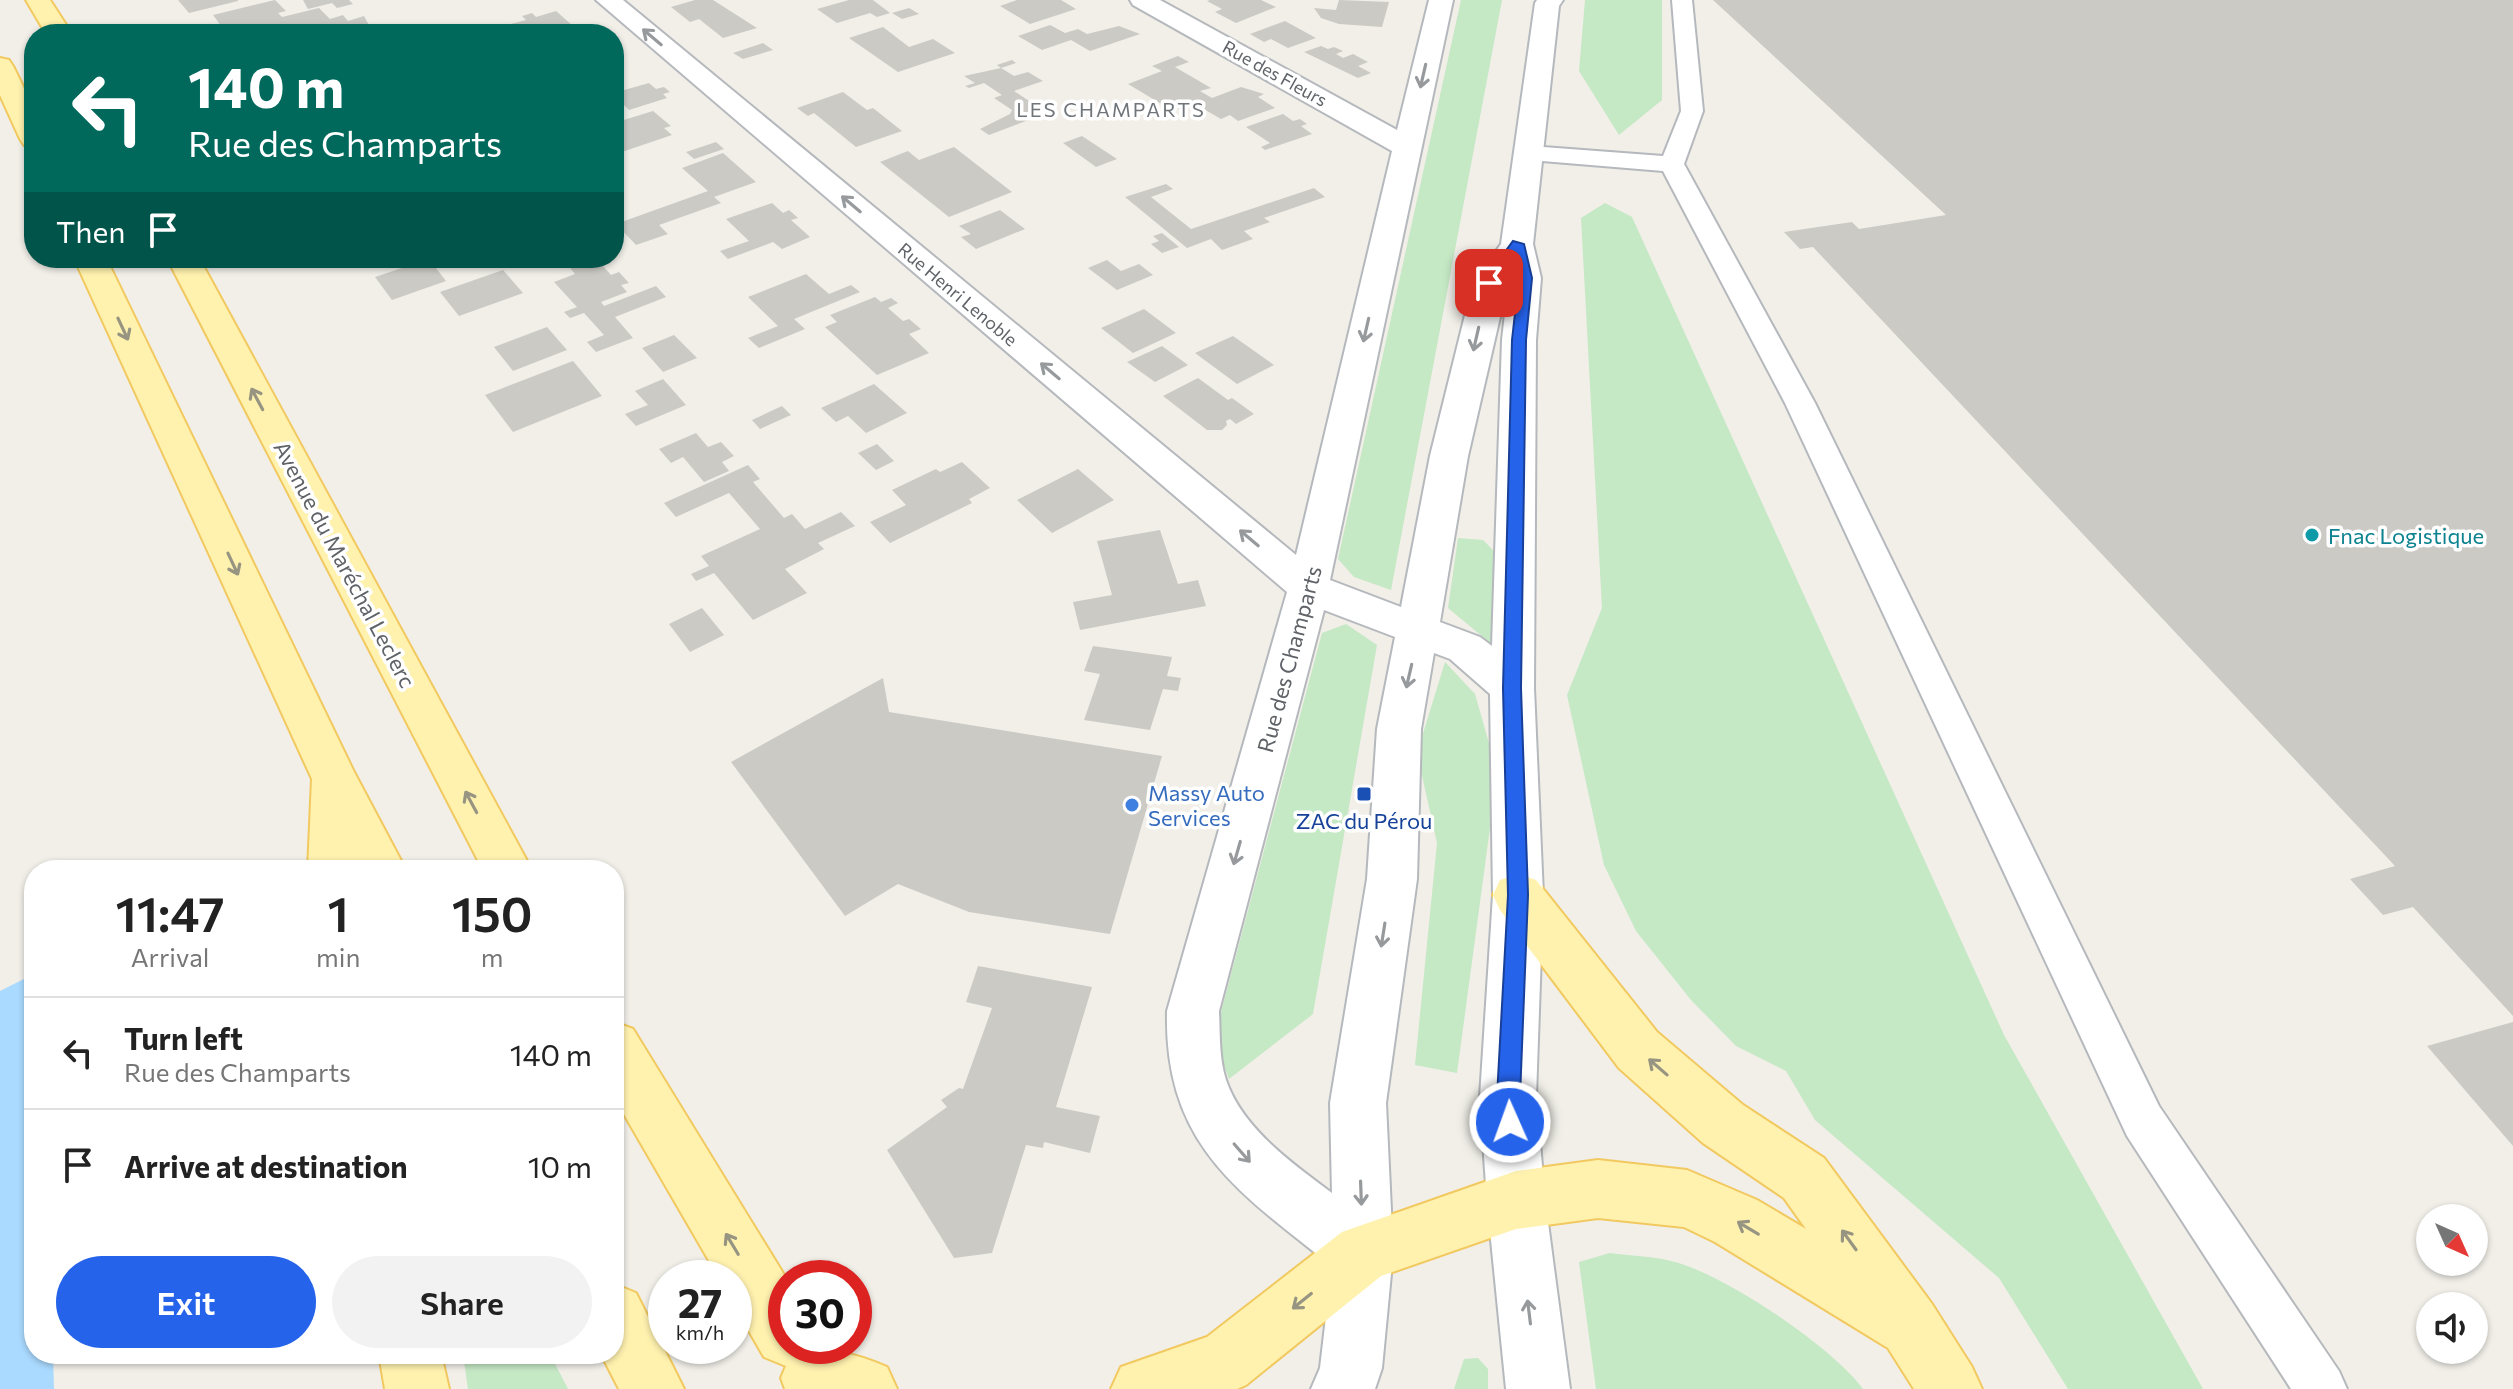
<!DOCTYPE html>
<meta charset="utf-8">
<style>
:root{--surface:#fff;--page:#f2f2f2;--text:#222;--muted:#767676;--line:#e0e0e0;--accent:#2563eb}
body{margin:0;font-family:Commissioner,sans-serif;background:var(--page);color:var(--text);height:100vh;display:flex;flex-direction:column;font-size:30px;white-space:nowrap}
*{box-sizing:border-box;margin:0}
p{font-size:26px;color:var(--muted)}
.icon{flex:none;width:44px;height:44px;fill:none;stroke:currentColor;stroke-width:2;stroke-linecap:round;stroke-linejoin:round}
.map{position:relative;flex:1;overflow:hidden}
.side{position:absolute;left:24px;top:860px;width:600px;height:504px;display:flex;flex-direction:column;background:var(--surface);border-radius:32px;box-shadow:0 2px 6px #0004}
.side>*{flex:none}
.banner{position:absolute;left:24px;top:24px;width:600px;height:244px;border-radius:32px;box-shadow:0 2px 6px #0004;background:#00695c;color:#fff;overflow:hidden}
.needle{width:52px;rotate:135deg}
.buttons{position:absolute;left:2416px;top:1204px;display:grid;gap:16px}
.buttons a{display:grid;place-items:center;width:72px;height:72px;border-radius:50%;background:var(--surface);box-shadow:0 2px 6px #0004;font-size:40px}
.speed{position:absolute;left:648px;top:1260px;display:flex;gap:16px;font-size:40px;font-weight:700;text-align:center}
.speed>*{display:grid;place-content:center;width:104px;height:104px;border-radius:50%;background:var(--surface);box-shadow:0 2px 6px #0004;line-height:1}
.speed small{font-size:20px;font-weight:400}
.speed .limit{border:12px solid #d22;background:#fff;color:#111}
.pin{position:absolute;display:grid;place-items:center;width:68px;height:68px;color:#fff;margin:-34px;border-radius:16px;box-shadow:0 4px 12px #0006}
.me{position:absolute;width:88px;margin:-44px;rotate:358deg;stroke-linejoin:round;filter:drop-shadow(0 0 6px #0008)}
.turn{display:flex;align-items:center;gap:28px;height:168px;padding:0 32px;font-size:36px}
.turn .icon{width:104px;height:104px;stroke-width:2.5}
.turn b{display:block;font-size:56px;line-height:68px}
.then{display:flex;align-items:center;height:76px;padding:0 32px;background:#0003;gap:16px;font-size:30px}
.eta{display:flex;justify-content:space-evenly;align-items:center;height:136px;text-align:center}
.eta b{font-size:48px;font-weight:600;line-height:56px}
.action{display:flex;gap:16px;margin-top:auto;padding:16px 32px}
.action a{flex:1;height:92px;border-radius:48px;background:var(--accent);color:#fff;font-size:32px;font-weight:600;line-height:92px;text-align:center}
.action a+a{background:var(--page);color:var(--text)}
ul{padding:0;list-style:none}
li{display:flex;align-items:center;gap:24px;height:112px;padding:0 32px;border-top:2px solid var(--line)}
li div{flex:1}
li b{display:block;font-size:30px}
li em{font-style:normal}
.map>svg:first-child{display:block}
.green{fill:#c5e8c5}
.water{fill:#aadaff}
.building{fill:#cccac5}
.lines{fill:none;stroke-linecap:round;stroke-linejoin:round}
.lane-casing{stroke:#b5b8bc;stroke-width:4}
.street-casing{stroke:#b5b8bc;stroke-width:4}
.primary-casing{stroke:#f2c960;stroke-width:4}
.lane{fill:#fff;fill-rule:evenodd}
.street{fill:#fff;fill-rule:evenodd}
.primary{fill:#fff2af;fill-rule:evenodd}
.oneway{stroke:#979a9d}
.oneway2{stroke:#979581}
.route{fill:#2563eb;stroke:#184099;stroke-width:2}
.culture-dot{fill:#0f9aa8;stroke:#fff;stroke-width:3}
.transit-dot{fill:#1a4fb4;stroke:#fff;stroke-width:3}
.shop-dot{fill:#3f7fe0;stroke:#fff;stroke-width:3}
.labels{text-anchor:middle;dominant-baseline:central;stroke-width:7;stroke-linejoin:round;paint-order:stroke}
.far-street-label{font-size:18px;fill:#5f6368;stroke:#fff}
.far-neighbourhood-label{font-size:20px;letter-spacing:2px;fill:#70757a;stroke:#fff}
.culture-label{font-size:22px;fill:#0d838f;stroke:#fff;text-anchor:start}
.street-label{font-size:22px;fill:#5f6368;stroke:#fff}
.shop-label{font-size:22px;fill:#366cbe;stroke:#fff;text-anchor:start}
.transit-label{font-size:22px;fill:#164399;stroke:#fff}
</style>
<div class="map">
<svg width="2513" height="1389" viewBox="0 0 2513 1389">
<rect width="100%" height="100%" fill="#f1efe8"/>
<path class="green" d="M1461,0H1502L1391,590L1354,577L1338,559Z
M1585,0H1662V100L1619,135L1579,71Z
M1605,203L1632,217L2004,1035L2203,1389H2068L1999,1278L1815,1120L1786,1071L1736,1046L1691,1000L1636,931L1604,865L1567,695L1602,608L1581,218Z
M1458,538L1483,540L1497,554L1495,647L1448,608Z
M1346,624L1377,645L1313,1014L1229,1079L1214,1038L1322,633Z
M1445,662L1475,694L1490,747V828L1457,1073L1415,1065L1437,843L1417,753Z
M1610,1253C1630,1256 1651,1256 1671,1261C1721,1272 1833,1347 1863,1389H1596L1579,1262Z
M463,1354H550L568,1389H468Z
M1478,1358L1488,1369V1389H1454L1464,1359Z"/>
<path class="water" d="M34,974V1354H53L54,1389H0V991Z"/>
<path class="building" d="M178,0H238V1L189,13Z
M275,0L286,11L278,13L282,17L319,8L330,19L343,15L348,21L364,16L371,29L358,33L353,27L331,34H227L213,15Z
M303,0H349L353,4L337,8L332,3L308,9Z
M695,0H713L757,28L723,38L699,19L690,22L671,7Z
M849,0H873L890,13L877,17L870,13L837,23L817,9Z
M1017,0H1061L1076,9L1030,24L1000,6Z
M1210,0H1261L1276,7L1236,23L1215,12L1222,9L1207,1Z
M1339,0L1389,2L1382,27L1339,24L1321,18L1314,8L1336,10Z
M1713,0H2513V1016L2413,907L2383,915L2350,879L2395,866L1813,247L1800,249L1784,232L1852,222L1859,229L1946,215Z
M909,8L919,14L902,19L892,13Z
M556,11L573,26L545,34H503L496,28L526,20L522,16L532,13L536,17Z
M1285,21L1316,38L1288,48L1271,39L1264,42L1250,34Z
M1050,25L1065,33L1078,29L1087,34L1119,26L1140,34L1090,51L1071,40L1042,50L1018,36Z
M883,27L909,47L933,39L955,53L898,72L849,38Z
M763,43L773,50L743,59L733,53Z
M1321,46L1328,49L1334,47L1343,51L1336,54L1343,58L1353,54L1368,62L1358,66L1371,73L1358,78L1304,52Z
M1178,56L1189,62L1175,67L1211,88L1200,91L1212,98L1241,87L1264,94L1258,97L1275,108L1238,121L1230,115L1221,119L1195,104L1181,110L1170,103L1163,105L1128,84L1162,71L1152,66Z
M1012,60L1016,63L1001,68L1014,76L1028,72L1043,81L1014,91L1047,113L989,135L980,129L1010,114L1012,110L994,98L1002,95L984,83L969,88L965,86L975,83L964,76L1001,68L997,65Z
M649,83L656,89L664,87L670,92L663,94L667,98L629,110L619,100L614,102V93Z
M843,92L867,110L873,108L902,131L856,147L814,113L808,116L797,108Z
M653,111L671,126L664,128L672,135L616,154L614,123Z
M1283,114L1293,121L1300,119L1307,124L1301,126L1312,134L1265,150L1261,147L1270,143L1246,127Z
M1082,136L1117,159L1096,167L1063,143Z
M716,142L724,149L694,159L686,152Z
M954,147L1012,192L949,217L880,162L908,151L919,160Z
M723,153L756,182L714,197L721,203L659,225L668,234L636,245L616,224L708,191L682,168Z
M1166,184L1173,189L1151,197L1191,229L1314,188L1325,197L1264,218L1270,222L1244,231L1253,239L1222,250L1211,239L1187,248L1125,197Z
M772,203L783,213L789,210L798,218L791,220L810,237L782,249L773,242L728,259L720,251L749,241L726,219Z
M1000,210L1025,229L976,249L961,237L971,234L959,226Z
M1162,233L1179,247L1162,253L1151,244L1159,241L1153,236Z
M530,258H564L538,268Z
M567,258H601L607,263L602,265L611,275L619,272L629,283L621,285L627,292L601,302L604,306L656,286L666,297L615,317L633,338L596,352L587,342L604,335L584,313L570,318L564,312L577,307L554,282L575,274L563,259Z
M429,259L446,281L392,300L375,277Z
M1107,260L1121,271L1139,264L1153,275L1117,290L1088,268Z
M503,270L523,293L459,316L440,292Z
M806,274L829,294L851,285L860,292L794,319L805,329L759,348L748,338L778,326L748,297Z
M875,297L881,302L891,298L898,303L888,308L903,321L909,319L921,329L909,334L929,353L877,375L825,327L837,322L830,315Z
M1144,309L1176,333L1133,353L1101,328Z
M547,327L567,350L513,371L494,347Z
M674,335L697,358L663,372L642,348Z
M1233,336L1274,365L1237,384L1195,353Z
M1162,346L1188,365L1155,382L1127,362Z
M573,361L602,396L513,432L485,395Z
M1198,378L1228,400L1232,398L1254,414L1236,424L1230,419L1226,421L1227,425L1222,430H1207L1163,396Z
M663,379L686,405L636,426L625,414L648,405L635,391Z
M874,384L907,413L866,433L848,416L836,422L821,408Z
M782,406L791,415L760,429L752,420Z
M696,433L708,447L721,442L734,456L722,462L729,471L704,482L683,457L671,463L659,449Z
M877,444L894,461L876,470L858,453Z
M962,462L990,488L969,499L972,503L890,543L870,522L906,505L892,490L936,469L940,472Z
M748,465L760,479L753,482L784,518L792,514L805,529L841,512L855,526L818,543L824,549L785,569L807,593L753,620L714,573L696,581L691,574L709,566L701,556L760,529L729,493L676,517L664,503Z
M1078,469L1114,500L1052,533L1017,500Z
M1160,530L1178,584L1198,580L1206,606L1080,630L1073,602L1112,595L1097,541Z
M702,608L724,635L690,652L669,624Z
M1093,646L1172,657L1167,676L1181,678L1178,691L1163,689L1150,730L1084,720L1100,674L1084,671Z
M883,678L889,712L1162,756L1110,934L969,912L898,884L845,916L731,762Z
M978,966L1092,987L1056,1107L1100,1116L1090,1153L1044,1142L1043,1148L1026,1145L992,1253L954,1258L887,1150L947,1107L941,1100L959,1088L963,1089L992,1008L966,1002Z
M2513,1022V1146L2427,1046Z"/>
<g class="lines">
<g class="lane-casing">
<path id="lane" d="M1672,0H1692L1703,111L1684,164L1815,403L2159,1106L2339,1371L2347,1389H2291L2127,1136L1785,403L1663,171L1530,160L1522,158L1518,153L1522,148L1530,146L1663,156L1681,111Z"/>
</g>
<g class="street-casing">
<path id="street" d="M596,0H623L1296,555L1392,151L1133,5L1130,0H1160L1397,130L1429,0H1453L1330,580L1401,607L1430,456L1473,283L1501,244L1535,3L1537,0H1563L1559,6L1533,244L1541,278L1536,340L1534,688L1543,895L1536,1097L1545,1200L1570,1389H1506L1487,1200L1480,1097L1493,895L1490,694L1450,659L1434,653L1421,729L1417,879L1386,1103L1393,1253L1382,1368L1375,1389H1311L1320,1368L1332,1266C1237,1191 1164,1144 1167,1011L1287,592ZM1509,278L1502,340L1492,646L1480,637L1440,622L1468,456ZM1324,610L1395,637L1377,729L1367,879L1330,1103L1332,1193C1293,1164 1242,1128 1226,1080C1219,1058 1220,1034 1219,1011Z"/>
</g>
<g class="primary-casing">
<path id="primary" d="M26,0H50L72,34H46Z
M0,58L9,60L13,66L34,109V148L24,145L20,139L0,95Z
M74,258H106L354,772L406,870H308L312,779Z
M167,258H199L532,870H483Z
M1518,874L1536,880L1657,1032L1743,1105L1824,1158L1932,1304L1972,1367L1982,1389H1914L1888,1348L1715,1242L1684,1227L1598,1218L1516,1229L1381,1276L1246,1385L1237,1389H1111L1121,1367L1207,1337L1342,1232L1516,1171L1598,1160L1687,1170L1757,1200L1806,1229L1784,1198L1703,1143L1619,1068L1500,910L1493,895L1500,880Z
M614,1022L633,1029L786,1278V1346C821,1346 855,1353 887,1367L897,1389H785L781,1378L786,1366L764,1357L734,1305V1278H719L614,1097Z
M614,1284L636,1293L684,1389H619L601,1354H614Z
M379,1354H441L449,1389H385Z"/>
</g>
<use href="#lane" class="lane"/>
<use href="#street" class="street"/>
<use href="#primary" class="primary"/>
</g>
<defs><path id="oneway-shaft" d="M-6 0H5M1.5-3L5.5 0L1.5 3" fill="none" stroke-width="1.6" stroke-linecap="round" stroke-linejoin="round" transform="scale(2)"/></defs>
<g class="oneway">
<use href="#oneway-shaft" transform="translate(652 37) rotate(-140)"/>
<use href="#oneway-shaft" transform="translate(1423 76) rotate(103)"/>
<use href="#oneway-shaft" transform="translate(851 204) rotate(-140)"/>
<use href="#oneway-shaft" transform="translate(1366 330) rotate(103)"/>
<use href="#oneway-shaft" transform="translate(1476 339) rotate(103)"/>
<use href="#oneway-shaft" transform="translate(1050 371) rotate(-140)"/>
<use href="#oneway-shaft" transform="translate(1249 538) rotate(-140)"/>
<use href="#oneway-shaft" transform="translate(1409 676) rotate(103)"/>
<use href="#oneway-shaft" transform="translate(1237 853) rotate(106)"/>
<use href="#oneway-shaft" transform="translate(1383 935) rotate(99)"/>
<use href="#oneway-shaft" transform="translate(1242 1153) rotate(49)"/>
<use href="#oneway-shaft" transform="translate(1361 1193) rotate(88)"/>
<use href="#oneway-shaft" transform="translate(1529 1312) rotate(-97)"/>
</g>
<g class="oneway2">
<use href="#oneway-shaft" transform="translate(123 329) rotate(65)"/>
<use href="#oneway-shaft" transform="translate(257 399) rotate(-118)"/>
<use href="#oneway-shaft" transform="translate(233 564) rotate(65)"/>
<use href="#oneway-shaft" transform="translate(471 802) rotate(-118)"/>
<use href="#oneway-shaft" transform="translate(1658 1067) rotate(-139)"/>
<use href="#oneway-shaft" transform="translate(1748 1228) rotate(-149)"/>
<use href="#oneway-shaft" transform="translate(1849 1240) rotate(-126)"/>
<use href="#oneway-shaft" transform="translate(732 1244) rotate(-121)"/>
<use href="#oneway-shaft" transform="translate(1302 1301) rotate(141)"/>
</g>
<path class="route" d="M1513,241L1524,244L1532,278L1526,340L1521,688L1528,895L1520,1097L1522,1122L1518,1130L1510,1133L1502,1130L1497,1097L1508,895L1503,688L1512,340L1519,278L1514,258L1494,285L1482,283Z"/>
<circle class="culture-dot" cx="2312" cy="535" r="8"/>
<rect class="transit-dot" x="1356" y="786" width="16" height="16" rx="4"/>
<circle class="shop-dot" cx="1132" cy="805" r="8"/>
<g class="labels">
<g class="far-street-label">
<text transform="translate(1275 73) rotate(29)">Rue des Fleurs</text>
<text transform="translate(958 294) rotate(40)">Rue Henri Lenoble</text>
</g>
<g class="far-neighbourhood-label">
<text x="1111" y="109">LES CHAMPARTS</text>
</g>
<g class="culture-label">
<text x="2328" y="535">Fnac Logistique</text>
</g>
<g class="street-label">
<text transform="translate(345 564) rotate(62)">Avenue du Maréchal Leclerc</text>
<text transform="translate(1289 659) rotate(-75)">Rue des Champarts</text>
</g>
<g class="shop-label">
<text x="1148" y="792">Massy Auto<tspan x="1148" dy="25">Services</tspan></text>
</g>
<g class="transit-label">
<text x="1364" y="820">ZAC du Pérou</text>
</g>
</g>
</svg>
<div class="buttons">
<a><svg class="needle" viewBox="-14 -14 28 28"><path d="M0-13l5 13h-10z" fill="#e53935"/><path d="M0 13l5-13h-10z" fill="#767676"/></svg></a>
<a><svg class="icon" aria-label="sound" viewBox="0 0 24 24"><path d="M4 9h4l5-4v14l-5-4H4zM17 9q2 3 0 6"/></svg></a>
</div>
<div class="speed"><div>27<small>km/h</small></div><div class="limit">30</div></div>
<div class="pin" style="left:1489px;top:283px;background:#d93025"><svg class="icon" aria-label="arrive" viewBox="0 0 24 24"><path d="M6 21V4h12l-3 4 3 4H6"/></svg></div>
<svg class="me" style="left:1510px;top:1122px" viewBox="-20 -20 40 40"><circle r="17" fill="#2563eb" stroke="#fff" stroke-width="3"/><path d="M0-11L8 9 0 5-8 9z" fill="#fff"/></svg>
<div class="banner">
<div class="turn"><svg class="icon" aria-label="left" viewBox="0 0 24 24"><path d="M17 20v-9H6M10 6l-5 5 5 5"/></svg><div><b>140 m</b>Rue des Champarts</div></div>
<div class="then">Then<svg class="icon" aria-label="arrive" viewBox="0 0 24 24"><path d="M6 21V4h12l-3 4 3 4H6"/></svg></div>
</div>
<section class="side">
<div class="eta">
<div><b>11:47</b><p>Arrival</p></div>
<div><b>1</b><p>min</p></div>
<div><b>150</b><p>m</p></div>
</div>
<ul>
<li><svg class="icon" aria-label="left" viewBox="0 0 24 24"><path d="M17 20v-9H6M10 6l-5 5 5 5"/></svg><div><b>Turn left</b><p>Rue des Champarts</p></div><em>140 m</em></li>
<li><svg class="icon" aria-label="arrive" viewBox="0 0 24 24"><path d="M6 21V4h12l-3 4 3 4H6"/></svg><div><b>Arrive at destination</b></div><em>10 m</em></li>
</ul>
<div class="action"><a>Exit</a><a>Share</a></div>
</section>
</div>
